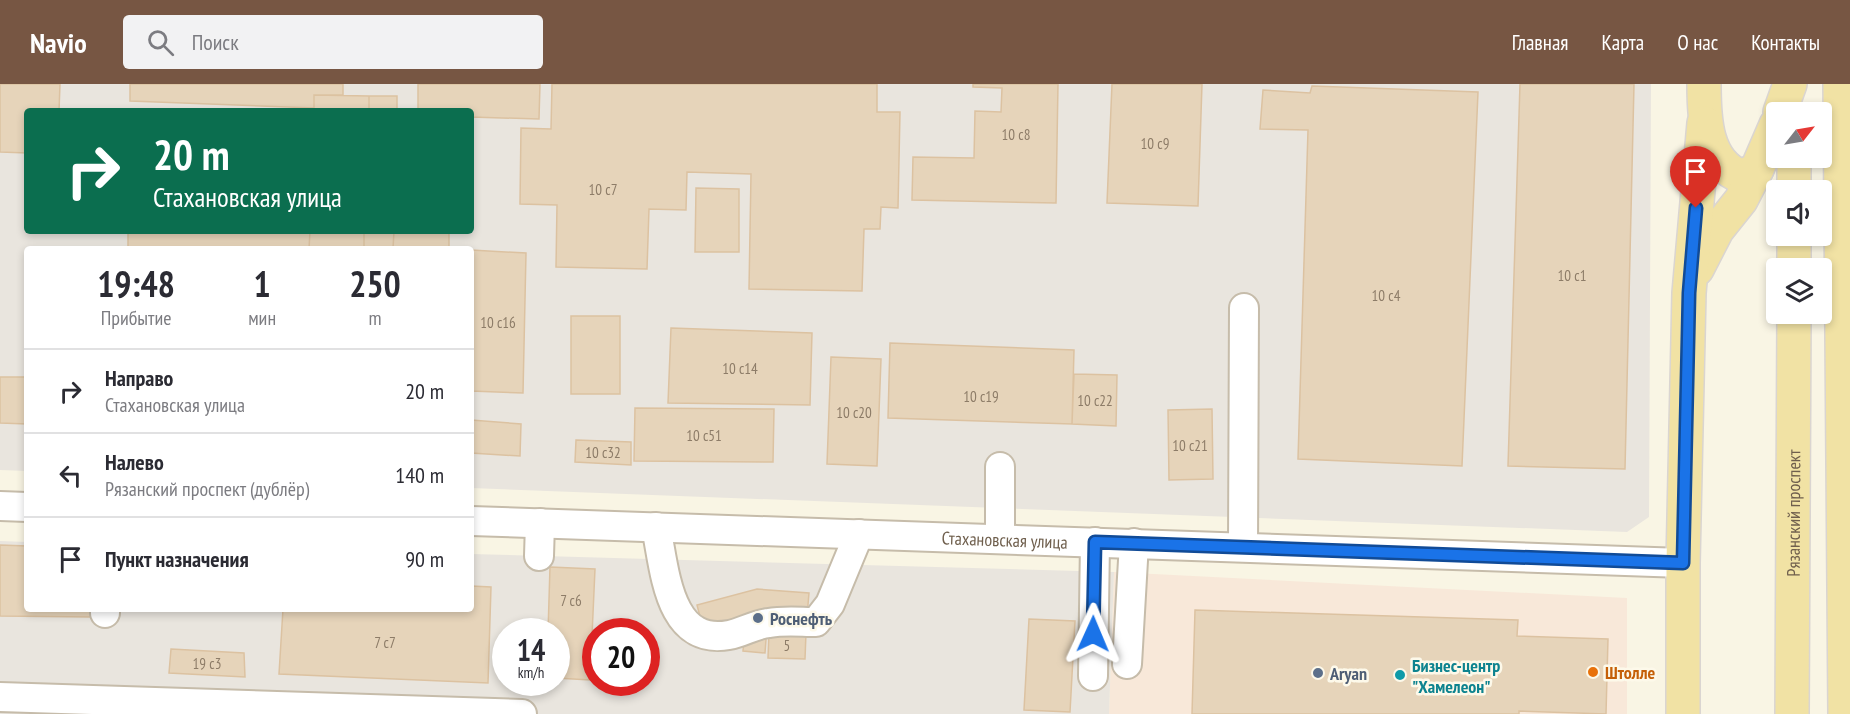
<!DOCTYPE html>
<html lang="ru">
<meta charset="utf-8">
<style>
:root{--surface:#fff;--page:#f2f2f3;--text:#2b2b33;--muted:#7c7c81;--line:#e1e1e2;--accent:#775643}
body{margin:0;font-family:"PT Sans Narrow",sans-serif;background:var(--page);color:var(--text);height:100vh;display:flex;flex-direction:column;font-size:22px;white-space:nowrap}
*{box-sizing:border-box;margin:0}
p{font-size:20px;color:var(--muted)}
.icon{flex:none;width:33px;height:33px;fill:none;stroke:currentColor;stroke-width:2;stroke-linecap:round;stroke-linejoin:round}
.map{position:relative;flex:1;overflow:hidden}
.side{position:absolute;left:24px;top:162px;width:450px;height:366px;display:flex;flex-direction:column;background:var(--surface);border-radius:6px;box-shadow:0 3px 9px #0003}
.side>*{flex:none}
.top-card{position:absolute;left:24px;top:24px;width:450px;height:126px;border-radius:6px;box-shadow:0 3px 9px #0003;background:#0b6e4f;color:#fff;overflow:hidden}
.needle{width:39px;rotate:59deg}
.controls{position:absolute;left:1766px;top:18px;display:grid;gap:12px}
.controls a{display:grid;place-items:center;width:66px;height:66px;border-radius:6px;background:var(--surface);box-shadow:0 3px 9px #0003;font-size:30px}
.speed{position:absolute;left:492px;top:534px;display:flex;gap:12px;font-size:30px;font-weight:700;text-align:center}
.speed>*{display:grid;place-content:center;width:78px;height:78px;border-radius:50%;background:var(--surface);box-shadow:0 3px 9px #0003;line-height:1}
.speed small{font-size:15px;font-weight:400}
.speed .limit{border:9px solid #d22;background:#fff;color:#111}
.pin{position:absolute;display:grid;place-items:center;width:51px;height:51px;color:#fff;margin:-62px -26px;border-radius:50% 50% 50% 0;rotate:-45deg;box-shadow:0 0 6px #0007}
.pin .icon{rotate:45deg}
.me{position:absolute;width:66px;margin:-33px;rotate:1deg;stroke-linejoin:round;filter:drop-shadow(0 0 4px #0008)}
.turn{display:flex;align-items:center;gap:21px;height:126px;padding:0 30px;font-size:27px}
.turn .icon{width:78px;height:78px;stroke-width:2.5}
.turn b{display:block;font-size:42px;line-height:51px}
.eta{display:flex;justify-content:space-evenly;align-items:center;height:102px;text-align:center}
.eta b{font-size:36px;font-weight:700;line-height:42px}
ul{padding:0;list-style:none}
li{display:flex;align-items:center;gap:18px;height:84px;padding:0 30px;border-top:2px solid var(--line)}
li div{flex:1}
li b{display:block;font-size:22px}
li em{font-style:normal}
header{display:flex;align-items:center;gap:36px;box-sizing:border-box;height:84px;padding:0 30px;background:var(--accent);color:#fff}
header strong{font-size:28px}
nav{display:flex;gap:33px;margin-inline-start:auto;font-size:21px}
.search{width:420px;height:54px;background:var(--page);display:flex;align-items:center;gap:15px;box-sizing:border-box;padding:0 21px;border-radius:6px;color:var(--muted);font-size:22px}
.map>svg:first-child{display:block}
.commercial{fill:#f8e8d9}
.industrial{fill:#e9e5de;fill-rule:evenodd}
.building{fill:#e6d4ba;stroke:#dcc2a1;stroke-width:1.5}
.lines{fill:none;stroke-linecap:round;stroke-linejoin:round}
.minor-casing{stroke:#c6bcaa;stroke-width:32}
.major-casing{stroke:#dad5d1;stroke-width:36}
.minor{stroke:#fff;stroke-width:28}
.major{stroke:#f1e2a4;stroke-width:33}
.route-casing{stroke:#114b97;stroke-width:15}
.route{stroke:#1a73e8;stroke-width:10}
.service-dot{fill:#5c6f8a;stroke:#fdf9ea;stroke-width:2}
.food-dot{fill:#e8710a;stroke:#fdf9ea;stroke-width:2}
.culture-dot{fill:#0f9aa8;stroke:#fdf9ea;stroke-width:2}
.labels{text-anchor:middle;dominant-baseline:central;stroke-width:5;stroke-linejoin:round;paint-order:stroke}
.number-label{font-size:15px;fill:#8d7c68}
.street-label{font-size:18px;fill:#6f5f4d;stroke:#fdf9ea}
.service-label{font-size:18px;font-weight:bold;fill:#4e5e75;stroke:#fdf9ea;text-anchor:start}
.culture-label{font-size:18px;font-weight:bold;fill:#0d838f;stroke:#fdf9ea;text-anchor:start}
.food-label{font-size:18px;font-weight:bold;fill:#c56008;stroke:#fdf9ea;text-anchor:start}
</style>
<header>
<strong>Navio</strong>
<div class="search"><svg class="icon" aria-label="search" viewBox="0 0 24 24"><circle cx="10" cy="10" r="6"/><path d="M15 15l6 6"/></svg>Поиск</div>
<nav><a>Главная</a><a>Карта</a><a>О нас</a><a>Контакты</a></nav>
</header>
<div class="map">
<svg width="1850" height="630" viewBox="0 0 1850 630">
<rect width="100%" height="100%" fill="#f9f5e4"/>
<path class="commercial" d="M1114,488L1627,514V630H1109Z"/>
<path class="industrial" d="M0,0H1651L1649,433L1627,448L471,404V165H27V387L0,386ZM27,27H471V147H27Z
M0,457L27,458V525H471V470L1114,488L1109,630H0ZM506,548H556V598H506ZM596,548H646V598H596Z"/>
<path class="building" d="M0,0H60L59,27H27V69L0,68Z
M130,0H343V11H314V24L130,17Z
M418,0H540L539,35L471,33V27H418Z
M552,0H877V28H900L898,124L881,123L880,145H864L862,207L749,205L751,90L687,88L686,126L649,125L647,185L556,183L557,121L520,120L521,44L551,45Z
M973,0H1058L1056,119L912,116L913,73L974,74L975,27L1001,28L1002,4L973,3Z
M1112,0H1202L1198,122L1107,119Z
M1520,0H1634L1625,385L1508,382Z
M1312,2L1478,8L1462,382L1298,375L1308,46L1260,45L1263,6L1310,9Z
M314,11L369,12V27H314Z
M369,12H397V27H369Z
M696,104L739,105V168H695Z
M128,147H310L309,165H128Z
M310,147H364V165H309Z
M364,147H394L393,165H364Z
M394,147H449V165L393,164Z
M471,166L526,169L523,309L471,307Z
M571,232H620V310H571Z
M671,244L812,249L810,321L668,319Z
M890,259L1074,266L1072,340L888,334Z
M831,273L881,275L877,382L827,380Z
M1074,290L1117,291L1116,342L1072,340Z
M0,293H27V340L0,339Z
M635,324L774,325L773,378L634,377Z
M1212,325L1213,395L1169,396L1168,326Z
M471,336L521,340L520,372L471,369Z
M576,356L631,358V381L575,378Z
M0,461L27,462V525H92V533L0,532Z
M550,483L595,485L590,596L556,594V548H548Z
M471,502L491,503L488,599L279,590L283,525H471Z
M757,505L809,509L807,532L768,529L765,569L743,567L746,532L703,544L697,521Z
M1195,526L1518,536L1517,552L1608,555L1606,630L1519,627V630H1192Z
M1029,535L1075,537L1070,628L1024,626Z
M769,548L806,549L805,575L768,574Z
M171,565L244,569L245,593L169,589Z"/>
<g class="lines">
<g class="minor-casing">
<g id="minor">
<path d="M1000,383V455"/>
<path d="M0,422L27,423"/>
<path id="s1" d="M471,437L1683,479"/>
<path d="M656,443C665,486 668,562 729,551C742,549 755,540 769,539C784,536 801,538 816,538L830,520L859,450"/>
<path d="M1243,463L1244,224"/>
<path d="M539,472L540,439"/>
<path d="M105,525V529"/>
<path d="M1127,580L1134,459"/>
<path d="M1093,592L1095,458"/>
<path d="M0,613L522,630"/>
</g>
</g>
<g class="major-casing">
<g id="major">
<path d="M1704,0C1704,34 1705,79 1742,93L1757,85L1776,41"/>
<path d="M1840,0L1845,630"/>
<path d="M1780,28L1790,0"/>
<path d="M1794,74V106"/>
<path d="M1794,152V184"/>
<path d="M1697,185L1717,146L1741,116L1757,85"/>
<path d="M1683,630V479L1689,209L1704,39"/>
<path id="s2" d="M1792,630L1794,230"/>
</g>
</g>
<use href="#minor" class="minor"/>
<use href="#major" class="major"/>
</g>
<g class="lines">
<g class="route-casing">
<path id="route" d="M1093,550L1095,458L1683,479L1689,209L1696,124"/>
</g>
<use href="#route" class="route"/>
</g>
<g class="service-dot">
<circle cx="758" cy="534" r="6"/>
<circle cx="1318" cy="589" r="6"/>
</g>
<circle class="food-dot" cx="1593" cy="588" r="6"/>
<circle class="culture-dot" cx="1400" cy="591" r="6"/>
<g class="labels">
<g class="number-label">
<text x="1016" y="50">10 с8</text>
<text x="1155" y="59">10 с9</text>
<text x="603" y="105">10 с7</text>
<text x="1572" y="191">10 с1</text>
<text x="1386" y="211">10 с4</text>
<text x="498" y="238">10 с16</text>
<text x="740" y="284">10 с14</text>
<text x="981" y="312">10 с19</text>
<text x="1095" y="316">10 с22</text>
<text x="854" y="328">10 с20</text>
<text x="704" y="351">10 с51</text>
<text x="1190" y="361">10 с21</text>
<text x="603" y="368">10 с32</text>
<text x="571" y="516">7 с6</text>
<text x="385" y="558">7 с7</text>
<text x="787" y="561">5</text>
<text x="207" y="579">19 с3</text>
</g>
<g class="street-label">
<text stroke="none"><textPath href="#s2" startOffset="201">Рязанский проспект</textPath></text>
<text stroke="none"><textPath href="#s1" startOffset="534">Стахановская улица</textPath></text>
</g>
<g class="service-label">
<text x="770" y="534">Роснефть</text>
<text x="1330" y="589">Aryan</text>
</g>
<g class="culture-label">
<text x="1412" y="581">Бизнес-центр<tspan x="1412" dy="21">"Хамелеон"</tspan></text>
</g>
<g class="food-label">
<text x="1605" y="588">Штолле</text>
</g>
</g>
</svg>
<div class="controls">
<a><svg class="needle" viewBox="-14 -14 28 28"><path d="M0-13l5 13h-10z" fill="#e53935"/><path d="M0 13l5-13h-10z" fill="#7c7c81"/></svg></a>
<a><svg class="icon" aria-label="sound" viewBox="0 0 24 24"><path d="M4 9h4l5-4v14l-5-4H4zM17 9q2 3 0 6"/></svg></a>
<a><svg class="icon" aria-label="layers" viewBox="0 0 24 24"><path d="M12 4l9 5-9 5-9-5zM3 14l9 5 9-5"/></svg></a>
</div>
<div class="speed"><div>14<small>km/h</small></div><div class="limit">20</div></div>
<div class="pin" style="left:1696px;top:124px;background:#d93025"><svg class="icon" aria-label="arrive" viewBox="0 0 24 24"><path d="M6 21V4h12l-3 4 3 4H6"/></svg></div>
<svg class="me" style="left:1093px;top:550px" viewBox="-20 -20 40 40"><path d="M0-17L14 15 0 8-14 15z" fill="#1a73e8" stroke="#fff" stroke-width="4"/></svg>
<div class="top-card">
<div class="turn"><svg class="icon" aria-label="right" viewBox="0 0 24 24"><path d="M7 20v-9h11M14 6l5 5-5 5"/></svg><div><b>20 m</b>Стахановская улица</div></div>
</div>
<section class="side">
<div class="eta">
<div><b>19:48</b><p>Прибытие</p></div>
<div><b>1</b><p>мин</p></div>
<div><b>250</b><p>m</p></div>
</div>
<ul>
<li><svg class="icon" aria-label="right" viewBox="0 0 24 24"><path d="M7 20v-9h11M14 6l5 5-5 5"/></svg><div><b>Направо</b><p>Стахановская улица</p></div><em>20 m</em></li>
<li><svg class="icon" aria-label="left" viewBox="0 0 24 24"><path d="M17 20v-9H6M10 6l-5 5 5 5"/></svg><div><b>Налево</b><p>Рязанский проспект (дублёр)</p></div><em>140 m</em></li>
<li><svg class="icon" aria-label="arrive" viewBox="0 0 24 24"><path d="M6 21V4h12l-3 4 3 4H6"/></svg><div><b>Пункт назначения</b></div><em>90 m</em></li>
</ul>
</section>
</div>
